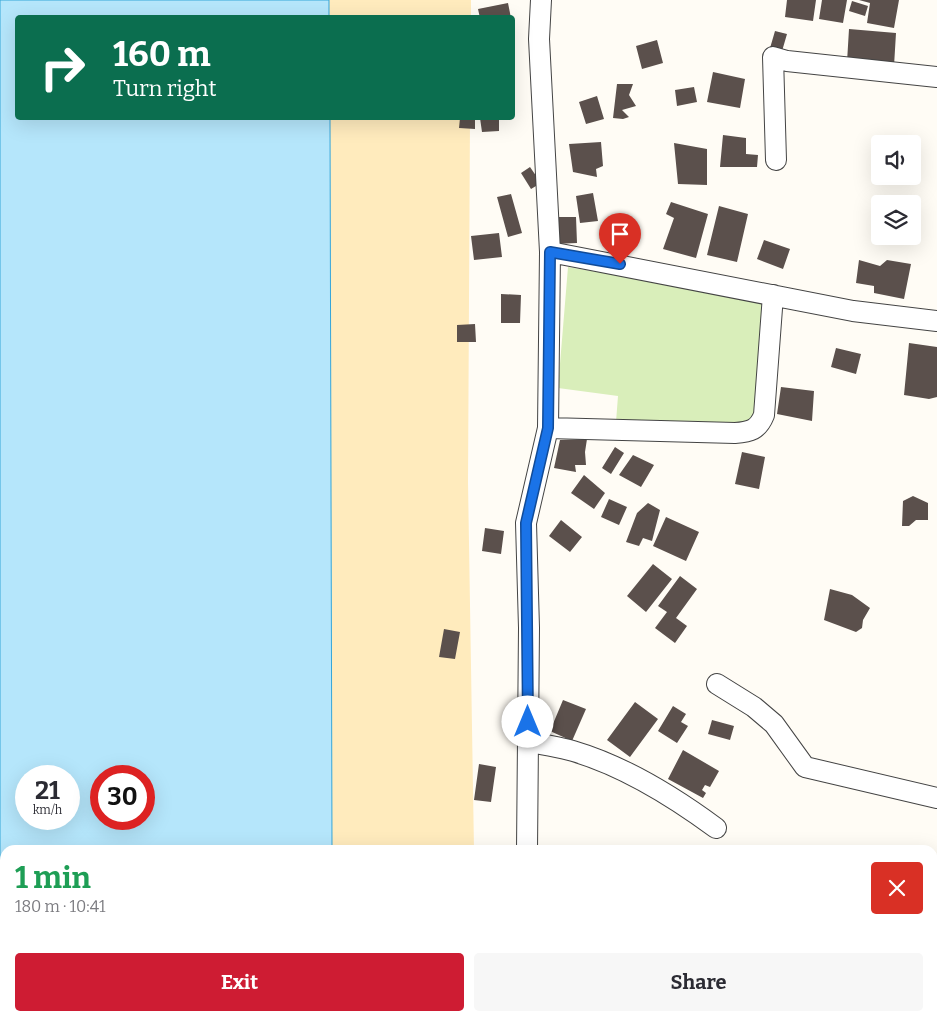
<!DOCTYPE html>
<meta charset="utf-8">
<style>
:root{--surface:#fff;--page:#f7f7f7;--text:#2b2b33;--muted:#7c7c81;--accent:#ce1c33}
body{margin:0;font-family:Bitter,serif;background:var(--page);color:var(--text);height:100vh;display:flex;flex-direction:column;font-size:19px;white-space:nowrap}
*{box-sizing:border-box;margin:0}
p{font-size:16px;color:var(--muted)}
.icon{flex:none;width:28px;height:28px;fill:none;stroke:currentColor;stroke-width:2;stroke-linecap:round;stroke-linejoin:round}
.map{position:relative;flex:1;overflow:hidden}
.sheet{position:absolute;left:0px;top:845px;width:938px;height:176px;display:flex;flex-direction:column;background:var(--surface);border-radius:15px 15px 0 0;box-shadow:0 5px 20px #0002}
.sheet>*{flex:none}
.guide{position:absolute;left:15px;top:15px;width:500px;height:105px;border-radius:5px;box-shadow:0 5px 20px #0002;background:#0b6e4f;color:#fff;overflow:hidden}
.controls{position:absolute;left:871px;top:135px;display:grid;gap:10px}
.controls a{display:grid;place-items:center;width:50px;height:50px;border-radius:5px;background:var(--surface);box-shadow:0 5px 20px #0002;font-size:25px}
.speed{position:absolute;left:15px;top:765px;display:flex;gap:10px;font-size:25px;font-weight:700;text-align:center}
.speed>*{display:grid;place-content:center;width:65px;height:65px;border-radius:50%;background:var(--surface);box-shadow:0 5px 20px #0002;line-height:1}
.speed small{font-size:12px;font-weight:400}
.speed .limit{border:8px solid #d22;background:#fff;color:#111}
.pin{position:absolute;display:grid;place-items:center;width:42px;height:42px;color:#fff;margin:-51px -21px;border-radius:50% 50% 50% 0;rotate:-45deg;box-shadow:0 0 5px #0007}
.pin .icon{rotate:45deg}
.me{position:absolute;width:55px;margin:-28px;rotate:0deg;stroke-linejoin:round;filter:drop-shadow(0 0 4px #0008)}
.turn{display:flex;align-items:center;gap:18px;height:105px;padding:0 15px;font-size:22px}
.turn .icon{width:65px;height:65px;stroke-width:2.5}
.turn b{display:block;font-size:35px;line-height:42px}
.round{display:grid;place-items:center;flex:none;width:52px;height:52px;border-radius:5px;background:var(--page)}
.headline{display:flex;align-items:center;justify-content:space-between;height:85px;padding:0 15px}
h1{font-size:30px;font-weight:700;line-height:38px;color:#1e9e55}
.button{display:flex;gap:10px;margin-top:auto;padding:10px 15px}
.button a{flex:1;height:58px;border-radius:5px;background:var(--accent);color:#fff;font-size:20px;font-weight:700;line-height:58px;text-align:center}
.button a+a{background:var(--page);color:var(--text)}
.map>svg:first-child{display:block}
.green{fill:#d9eeba}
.sand{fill:#ffebbd}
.water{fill:#b5e6fb;stroke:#35a5d8;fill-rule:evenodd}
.building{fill:#5b504c}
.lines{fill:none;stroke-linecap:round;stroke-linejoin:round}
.minor-casing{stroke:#444;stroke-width:22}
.minor{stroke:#fff;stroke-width:20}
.route-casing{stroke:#114b97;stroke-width:12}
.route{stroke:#1a73e8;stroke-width:9}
</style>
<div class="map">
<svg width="937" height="1021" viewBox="0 0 937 1021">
<rect width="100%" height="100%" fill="#fffcf5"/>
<path class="green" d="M568,267L764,300L755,427L616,422L618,396L558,388Z"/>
<path class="sand" d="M329,0H471V17H329Z
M330,118H470L468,482L474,850H332Z
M333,1016H477V1021H333Z"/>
<path class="water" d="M0,0H329V17L18,18V118H330L332,850H5V1016H333V1021H0ZM26,776H69V819H26ZM101,776H144V819H101Z"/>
<path class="building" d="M787,0H816L813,21L785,17Z
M822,0H847L843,23L819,19Z
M859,0H899L894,28L867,23L870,3Z
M852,1L868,6L865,16L849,11Z
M508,3L511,18H480L478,9Z
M849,29L896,33L894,66L847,62Z
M775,31L787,34L780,58L768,55Z
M657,40L663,63L642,69L636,46Z
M713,72L745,79L740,108L707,102Z
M617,84H633L629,95L636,106L622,110L629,117L623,119L613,118Z
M694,87L697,102L677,106L675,90Z
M597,96L604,119L586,124L579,102Z
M460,118H475V129L459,128Z
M480,118H499V131L482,132Z
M723,135L746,138V154L758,155L757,167H720Z
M601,142L603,166L596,169L597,177L573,172L569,144Z
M674,143L707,149V185L678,184Z
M530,167L541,183L531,189L521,173Z
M593,193L598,221L580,223L576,196Z
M511,194L522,233L508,237L497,197Z
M671,202L708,214L696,258L663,249L674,218L666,214Z
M719,206L748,214L737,262L707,255Z
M555,217H576L577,243L555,244Z
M499,233L502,257L474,260L471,236Z
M764,240L790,249L783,269L757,259Z
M859,260L880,266L887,260L911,264L904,299L874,293V286L856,283Z
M501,294L521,295L520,323H501Z
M475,324L476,342H457V325Z
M909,343L937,347V397L929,399L904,395Z
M836,348L861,354L856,374L831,367Z
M781,387L814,391L812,421L777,414Z
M587,439L585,452L586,465H575L576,472L554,468L560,440Z
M615,447L624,453L611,474L602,468Z
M742,452L765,457L759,489L735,484Z
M633,455L654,465L641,487L619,475Z
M584,475L605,493L594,509L571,493Z
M913,496L928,503V520H916L909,526H902L903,501Z
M609,499L627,507L619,525L601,517Z
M648,503L660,510L652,541L643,538L639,546L626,542L637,513Z
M666,517L699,532L686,561L653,546Z
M561,520L582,537L570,552L549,536Z
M485,528L504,531L501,554L482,551Z
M653,564L672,579L646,612L627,596Z
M680,576L697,589L676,618L687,626L675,643L655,628L667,612L658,606Z
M830,589L852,595L870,608L863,620L862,628L856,632L824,620Z
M444,629L460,632L455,659L439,657Z
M563,700L586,709L572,741L550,731Z
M635,702L658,719L630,757L607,740Z
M673,706L686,714L681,722L688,726L677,743L658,731Z
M712,720L734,726L730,740L708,734Z
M683,750L719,771L710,787L705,785L702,790L706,793L703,798L668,779Z
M479,764L496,767L491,802L474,800Z
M932,854L937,855V877H932Z
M932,1007L937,1008V1021H910L911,1016H932Z"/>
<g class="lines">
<g class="minor-casing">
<path id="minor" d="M776,160L773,57L787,61L937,77
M550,252L853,311L937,321
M548,428L735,433C750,432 758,430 764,415L773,295
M717,684L754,707L774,724L805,767L937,798
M528,741C543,745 559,747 573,751C624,766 674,797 716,828
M527,850L529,628L526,523L548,428L550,252L539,39L541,0
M526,1021V1016"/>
</g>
<use href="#minor" class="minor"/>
</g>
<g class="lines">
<g class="route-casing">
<path id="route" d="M528,722L526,523L548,428L550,252L620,264"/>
</g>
<use href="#route" class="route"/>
</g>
</svg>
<div class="controls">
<a><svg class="icon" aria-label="sound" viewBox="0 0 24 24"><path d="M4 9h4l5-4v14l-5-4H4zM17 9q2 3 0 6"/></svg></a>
<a><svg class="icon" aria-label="layers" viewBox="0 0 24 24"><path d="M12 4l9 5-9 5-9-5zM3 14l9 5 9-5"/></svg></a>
</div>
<div class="speed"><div>21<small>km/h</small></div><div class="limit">30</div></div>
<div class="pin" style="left:620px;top:264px;background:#d93025"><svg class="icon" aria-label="arrive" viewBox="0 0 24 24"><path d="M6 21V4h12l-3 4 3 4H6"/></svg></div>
<svg class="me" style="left:528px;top:722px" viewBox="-20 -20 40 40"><circle r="19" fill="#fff"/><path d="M0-13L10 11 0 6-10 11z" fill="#1a73e8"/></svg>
<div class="guide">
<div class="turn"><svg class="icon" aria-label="right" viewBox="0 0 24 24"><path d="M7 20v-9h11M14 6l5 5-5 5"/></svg><div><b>160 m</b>Turn right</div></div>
</div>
<section class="sheet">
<div class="headline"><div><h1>1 min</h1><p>180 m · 10:41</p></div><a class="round" style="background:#d93025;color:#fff"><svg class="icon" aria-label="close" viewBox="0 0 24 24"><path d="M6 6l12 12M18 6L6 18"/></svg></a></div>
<div class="button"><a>Exit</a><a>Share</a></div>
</section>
</div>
